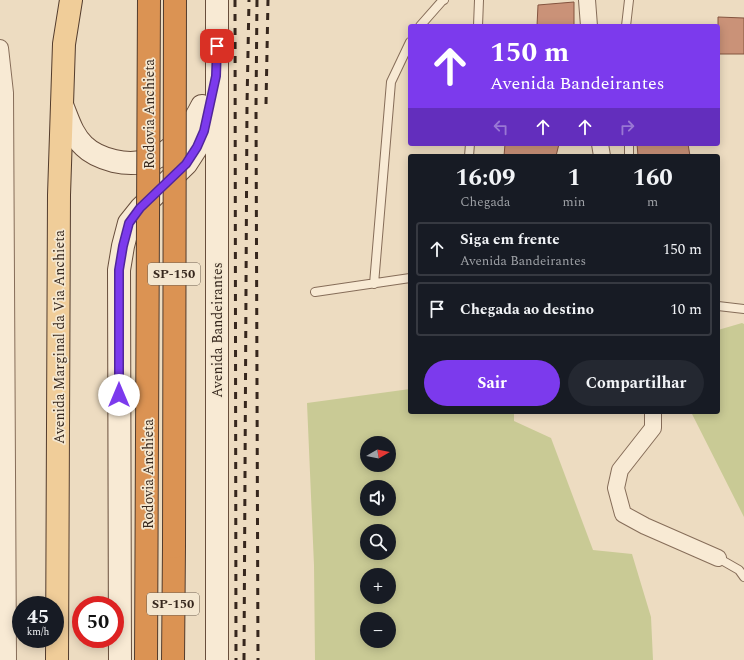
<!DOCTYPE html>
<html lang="pt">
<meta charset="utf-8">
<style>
:root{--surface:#171b24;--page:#242831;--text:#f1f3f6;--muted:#9ea1a6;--line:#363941;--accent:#7c3aed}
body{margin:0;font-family:Spectral,serif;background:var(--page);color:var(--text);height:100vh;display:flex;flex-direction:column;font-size:15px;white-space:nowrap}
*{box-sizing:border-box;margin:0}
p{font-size:13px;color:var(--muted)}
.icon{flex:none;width:22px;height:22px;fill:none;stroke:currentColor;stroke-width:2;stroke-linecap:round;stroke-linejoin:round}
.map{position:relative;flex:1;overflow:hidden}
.side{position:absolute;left:408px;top:154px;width:312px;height:260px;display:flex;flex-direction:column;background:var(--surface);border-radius:4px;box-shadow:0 2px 10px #0003}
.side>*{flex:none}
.banner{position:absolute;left:408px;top:24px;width:312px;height:122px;border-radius:4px;box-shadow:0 2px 10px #0003;background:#7c3aed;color:#fff;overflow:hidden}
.needle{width:26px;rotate:81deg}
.tools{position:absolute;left:360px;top:436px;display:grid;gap:8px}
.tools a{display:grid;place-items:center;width:36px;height:36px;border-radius:50%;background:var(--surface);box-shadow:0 2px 10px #0003;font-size:20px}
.speed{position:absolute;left:12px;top:596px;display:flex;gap:8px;font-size:20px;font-weight:700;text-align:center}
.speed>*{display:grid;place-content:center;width:52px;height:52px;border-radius:50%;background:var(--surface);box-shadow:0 2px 10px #0003;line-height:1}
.speed small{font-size:10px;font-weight:400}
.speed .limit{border:6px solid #d22;background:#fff;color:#111}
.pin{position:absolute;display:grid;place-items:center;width:34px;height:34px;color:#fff;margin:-17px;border-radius:8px;box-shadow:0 2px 6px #0006}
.me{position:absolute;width:44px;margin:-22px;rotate:0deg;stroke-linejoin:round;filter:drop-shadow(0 0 3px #0008)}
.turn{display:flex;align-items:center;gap:14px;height:84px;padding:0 16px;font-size:18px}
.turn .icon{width:52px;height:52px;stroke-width:2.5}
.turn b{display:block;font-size:28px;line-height:34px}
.lanes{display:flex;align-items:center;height:38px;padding:0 16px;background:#0003;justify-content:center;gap:20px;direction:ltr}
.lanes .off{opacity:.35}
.eta{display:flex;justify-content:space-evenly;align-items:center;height:68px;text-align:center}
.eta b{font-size:24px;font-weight:700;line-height:28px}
.button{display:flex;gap:8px;margin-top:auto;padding:8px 16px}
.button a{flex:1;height:46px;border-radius:24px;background:var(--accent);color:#fff;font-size:16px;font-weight:700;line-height:46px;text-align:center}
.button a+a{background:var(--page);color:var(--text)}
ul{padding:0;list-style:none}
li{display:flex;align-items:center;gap:12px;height:54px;margin:0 8px 6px;padding:0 8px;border:2px solid var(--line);border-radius:4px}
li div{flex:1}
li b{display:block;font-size:15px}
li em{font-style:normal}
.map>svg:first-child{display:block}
.green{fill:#c9ca95;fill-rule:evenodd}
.building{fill:#ca9278;stroke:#84543f}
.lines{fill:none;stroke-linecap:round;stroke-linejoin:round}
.service-casing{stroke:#866d59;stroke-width:10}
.minor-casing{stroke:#866d59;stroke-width:18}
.secondary-casing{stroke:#684e3c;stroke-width:24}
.primary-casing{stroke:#533c2d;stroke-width:24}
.motorway-casing{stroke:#533c2d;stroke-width:24}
.service{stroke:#f8ead4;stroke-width:8}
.minor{stroke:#f8ead4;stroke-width:16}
.secondary{stroke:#f8ead4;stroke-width:22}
.primary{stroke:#f0cd99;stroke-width:22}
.motorway{stroke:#db9353;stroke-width:22}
.rail{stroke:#36271d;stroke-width:3;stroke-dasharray:7 7;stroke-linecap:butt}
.motorway-bridge-casing{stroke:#533c2d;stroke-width:24;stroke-linecap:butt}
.motorway-bridge{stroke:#db9353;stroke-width:22}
.route-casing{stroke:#51269a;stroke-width:10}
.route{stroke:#7c3aed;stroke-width:7}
.labels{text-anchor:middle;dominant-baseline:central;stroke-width:3.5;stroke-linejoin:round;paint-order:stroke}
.shield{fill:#f4e7d0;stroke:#6f6153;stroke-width:1}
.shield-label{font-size:13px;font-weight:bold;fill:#36271d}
.street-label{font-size:14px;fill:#36271d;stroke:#f4e7d0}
</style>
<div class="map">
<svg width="744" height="660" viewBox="0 0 744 660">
<rect width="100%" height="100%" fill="#eddcc1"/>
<path class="green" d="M742,323L744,324V517L691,412H718V330Z
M410,389V412H514V421L551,438L593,550L632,554L651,617L653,660H315L314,565L307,403ZM367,443H389V465H367ZM367,487H389V509H367ZM367,531H389V553H367ZM367,575H389V597H367ZM367,619H389V641H367Z"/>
<path class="building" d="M574,2V26H537L538,5Z
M718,17L744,18V54H718Z
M505,144H559L556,156H504Z
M637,144H688L690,156H638Z"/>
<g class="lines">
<g class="service-casing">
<path id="service" d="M420,26L442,1L444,0
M478,26L479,0
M626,26L629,0
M629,144V156
M469,156L470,144
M374,284L391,82L410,42
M315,292L410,278
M718,306L744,309
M718,558L739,570L744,577"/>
</g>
<g class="minor-casing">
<path id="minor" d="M587,0L589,26
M0,48L5,93L8,660
M600,144L602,156
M653,412V428L620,470L616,488L623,514L645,526L718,558"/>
</g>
<g class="secondary-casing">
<path id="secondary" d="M62,105C68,119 72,135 84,146C92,154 102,158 114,161C157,171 184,142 202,106
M120,660L119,270L123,246L129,223L141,208L186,164L197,147L204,131L209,110
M217,660V0"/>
</g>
<g class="primary-casing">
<path id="primary" d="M57,660L59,195L64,44L71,0"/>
</g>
<g class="motorway-casing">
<path id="motorway" d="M173,660L174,547"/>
</g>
<use href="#service" class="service"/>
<use href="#minor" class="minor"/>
<use href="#secondary" class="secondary"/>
<use href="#primary" class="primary"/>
<use href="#motorway" class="motorway"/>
<path class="rail" d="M235,0L236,660
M257,0L256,107L258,660
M266,104L268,0
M244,660L247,105L249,0"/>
<g class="motorway-bridge-casing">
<path id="motorway-bridge" d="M174,547L175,0
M146,660L149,0"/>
</g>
<use href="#motorway-bridge" class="motorway-bridge"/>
</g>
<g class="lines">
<g class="route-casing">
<path id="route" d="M119,395V270L123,246L129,223L140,208L186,164L197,147L204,131L216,76L217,46"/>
</g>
<use href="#route" class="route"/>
</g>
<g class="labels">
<g class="shield">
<rect x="148" y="263" width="52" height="22" rx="3"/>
<rect x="147" y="593" width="52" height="22" rx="3"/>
</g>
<g class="shield-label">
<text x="174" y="274">SP-150</text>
<text x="173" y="604">SP-150</text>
</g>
<g class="street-label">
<text transform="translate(149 114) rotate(-90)">Rodovia Anchieta</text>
<text transform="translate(217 330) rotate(-90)">Avenida Bandeirantes</text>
<text transform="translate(59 337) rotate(-90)">Avenida Marginal da Via Anchieta</text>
<text transform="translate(148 474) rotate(-90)">Rodovia Anchieta</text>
</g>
</g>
</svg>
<div class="tools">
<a><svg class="needle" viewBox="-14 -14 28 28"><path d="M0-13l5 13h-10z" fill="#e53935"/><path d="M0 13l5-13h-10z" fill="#9ea1a6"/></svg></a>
<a><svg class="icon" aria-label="sound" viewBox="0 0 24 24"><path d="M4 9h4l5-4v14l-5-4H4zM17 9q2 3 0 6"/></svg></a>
<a><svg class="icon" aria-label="search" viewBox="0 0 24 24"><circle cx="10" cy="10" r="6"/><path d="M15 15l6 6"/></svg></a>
<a>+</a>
<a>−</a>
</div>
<div class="speed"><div>45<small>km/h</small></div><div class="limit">50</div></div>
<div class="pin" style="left:217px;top:46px;background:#d93025"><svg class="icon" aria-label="arrive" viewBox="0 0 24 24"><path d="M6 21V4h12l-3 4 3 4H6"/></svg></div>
<svg class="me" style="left:119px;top:395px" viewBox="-20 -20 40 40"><circle r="19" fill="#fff"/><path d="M0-13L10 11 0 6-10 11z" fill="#7c3aed"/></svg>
<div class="banner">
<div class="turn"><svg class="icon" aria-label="ahead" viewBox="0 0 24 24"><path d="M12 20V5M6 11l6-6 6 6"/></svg><div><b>150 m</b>Avenida Bandeirantes</div></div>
<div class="lanes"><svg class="icon off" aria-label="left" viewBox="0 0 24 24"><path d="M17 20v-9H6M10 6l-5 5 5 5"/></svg><svg class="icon" aria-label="ahead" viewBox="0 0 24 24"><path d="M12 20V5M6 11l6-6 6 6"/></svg><svg class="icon" aria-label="ahead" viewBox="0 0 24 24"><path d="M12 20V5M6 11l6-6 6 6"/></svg><svg class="icon off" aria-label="right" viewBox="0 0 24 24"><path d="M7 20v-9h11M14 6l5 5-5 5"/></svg></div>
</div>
<section class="side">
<div class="eta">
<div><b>16:09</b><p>Chegada</p></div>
<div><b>1</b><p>min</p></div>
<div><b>160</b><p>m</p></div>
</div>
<ul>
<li><svg class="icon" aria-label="ahead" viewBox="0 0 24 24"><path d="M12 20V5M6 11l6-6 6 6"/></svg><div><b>Siga em frente</b><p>Avenida Bandeirantes</p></div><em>150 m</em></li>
<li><svg class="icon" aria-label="arrive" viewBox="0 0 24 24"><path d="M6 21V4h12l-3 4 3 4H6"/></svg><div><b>Chegada ao destino</b></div><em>10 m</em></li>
</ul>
<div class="button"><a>Sair</a><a>Compartilhar</a></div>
</section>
</div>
